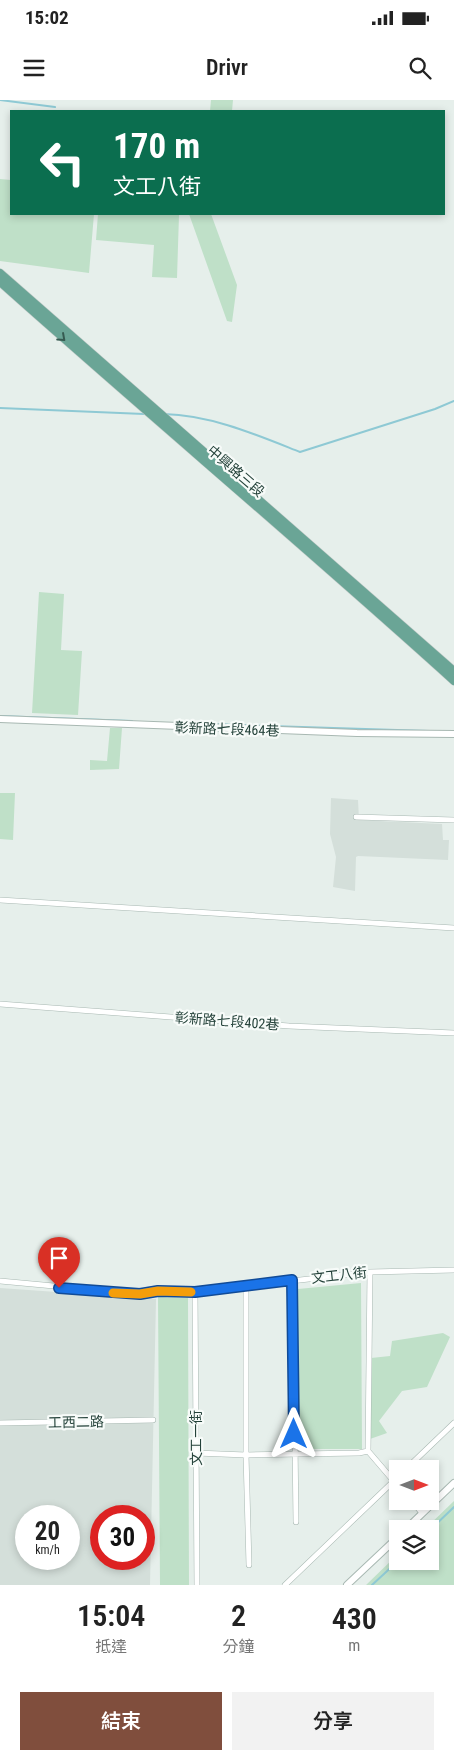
<!DOCTYPE html>
<html lang="zh-TW">
<meta charset="utf-8">
<style>
:root{--surface:#fff;--page:#f2f2f2;--text:#222;--muted:#767676;--accent:#804e3d}
body{margin:0;font-family:"Roboto Condensed","Noto Sans TC",sans-serif;background:var(--page);color:var(--text);height:100vh;display:flex;flex-direction:column;font-size:19px;white-space:nowrap}
*{box-sizing:border-box;margin:0}
p{font-size:16px;color:var(--muted)}
.icon{flex:none;width:28px;height:28px;fill:none;stroke:currentColor;stroke-width:2;stroke-linecap:round;stroke-linejoin:round}
.map{position:relative;height:1485px;overflow:hidden}
.drawer{display:flex;flex-direction:column;background:var(--surface);flex:1}
.drawer>*{flex:none}
.guide{position:absolute;left:10px;top:10px;width:435px;height:105px;border-radius:0px;box-shadow:0 2px 8px #0003;background:#0b6e4f;color:#fff;overflow:hidden}
.needle{width:32px;rotate:90deg}
.fabs{position:absolute;left:389px;top:1360px;display:grid;gap:10px}
.fabs a{display:grid;place-items:center;width:50px;height:50px;border-radius:0px;background:var(--surface);box-shadow:0 2px 8px #0003;font-size:25px}
.speed{position:absolute;left:15px;top:1405px;display:flex;gap:10px;font-size:25px;font-weight:700;text-align:center}
.speed>*{display:grid;place-content:center;width:65px;height:65px;border-radius:50%;background:var(--surface);box-shadow:0 2px 8px #0003;line-height:1}
.speed small{font-size:12px;font-weight:400}
.speed .limit{border:8px solid #d22;background:#fff;color:#111}
.pin{position:absolute;display:grid;place-items:center;width:42px;height:42px;color:#fff;margin:-51px -21px;border-radius:50% 50% 50% 0;rotate:-45deg;box-shadow:0 0 5px #0007}
.pin .icon{rotate:45deg}
.me{position:absolute;width:55px;margin:-28px;rotate:0deg;stroke-linejoin:round;filter:drop-shadow(0 0 4px #0008)}
.turn{display:flex;align-items:center;gap:18px;height:105px;padding:0 20px;font-size:22px}
.turn .icon{width:65px;height:65px;stroke-width:2.5}
.turn b{display:block;font-size:35px;line-height:42px}
.eta{display:flex;justify-content:space-evenly;align-items:center;height:85px;text-align:center}
.eta b{font-size:30px;font-weight:600;line-height:35px}
.cta{display:flex;gap:10px;margin-top:auto;padding:10px 20px}
.cta a{flex:1;height:58px;border-radius:0px;background:var(--accent);color:#fff;font-size:20px;font-weight:600;line-height:58px;text-align:center}
.cta a+a{background:var(--page);color:var(--text)}
.status{display:flex;justify-content:space-between;align-items:center;height:35px;padding:0 25px;background:var(--surface);direction:ltr}
.status svg{height:14px;fill:currentColor}
header{display:flex;justify-content:space-between;align-items:center;height:65px;padding:0 20px;background:var(--surface);font-size:22px;font-weight:600}
.map>svg:first-child{display:block}
.built{fill:#d4dfda;fill-rule:evenodd}
.green{fill:#bfe0c8}
.lines{fill:none;stroke-linecap:round;stroke-linejoin:round}
.stream{stroke:#8ec9d4;stroke-width:2}
.minor-casing{stroke:#a8b8b2;stroke-width:6}
.tertiary-casing{stroke:#a8b8b2;stroke-width:8}
.primary-casing{stroke:#c2cac8;stroke-width:9}
.minor{stroke:#fff;stroke-width:5}
.tertiary{stroke:#fff;stroke-width:6}
.primary{stroke:#6aa596;stroke-width:8}
.oneway{stroke:#365b51}
.route-casing{stroke:#114b97;stroke-width:12}
.route{stroke:#1a73e8;stroke-width:9}
.slow{stroke:#f59e0b;stroke-width:9}
.labels{text-anchor:middle;dominant-baseline:central;stroke-width:4.5;stroke-linejoin:round;paint-order:stroke}
.street-label{font-size:14px;fill:#24423a;stroke:#f7fbf9}
</style>
<div class="status"><b>15:02</b><svg viewBox="0 0 49 12"><path d="M0 12V9h3v3zM5 12V6h3v6zM10 12V3h3v9zM15 12V0h3v12zM26 1h20v11H26zM47 4h2v5h-2z"/></svg></div>
<header><svg class="icon" aria-label="menu" viewBox="0 0 24 24"><path d="M4 6h16M4 12h16M4 18h16"/></svg>Drivr<svg class="icon" aria-label="search" viewBox="0 0 24 24"><circle cx="10" cy="10" r="6"/><path d="M15 15l6 6"/></svg></header>
<div class="map">
<svg width="454" height="1485" viewBox="0 0 454 1485">
<rect width="100%" height="100%" fill="#e6efeb"/>
<path class="built" d="M331,698L358,700L359,720L442,724L443,740H449L448,760L358,756L356,757L355,791L333,787L336,757L330,734Z
M0,1188L156,1199L150,1485H0ZM26,1416H69V1459H26ZM101,1416H144V1459H101Z"/>
<path class="green" d="M211,0H233L232,11H210Z
M0,79L11,80V114H94L89,173L0,161Z
M98,114L179,115L177,178L152,177L154,145L96,140Z
M189,114H211L237,185L232,222L227,221Z
M39,492L64,494L61,550L82,551L78,615L32,613Z
M110,628H122L119,669L90,670V660L107,661Z
M0,693H15L13,740L0,739Z
M361,1183L362,1349H297L298,1189Z
M158,1197L188,1198L189,1485H160Z
M443,1233L450,1237L427,1287L402,1291L379,1321L387,1333L370,1339L371,1258L390,1256L392,1241Z
M454,1401V1485H366L397,1455L398,1461H430V1429H425Z"/>
<g class="lines">
<path class="stream" d="M0,0L55,7
M0,308L144,314
M164,314C211,315 257,335 300,352L435,309L454,301
M0,616L132,621
M209,624L429,631
M430,1430L454,1407
M372,1485L398,1461"/>
<g class="minor-casing">
<path id="minor" d="M356,717L454,720
M0,800L454,828
M0,904L289,926L454,933
M370,1172L368,1351L398,1386
M293,1180L296,1422
M0,1181L140,1194L157,1191L195,1192L370,1172L454,1170
M246,1187V1355L249,1465
M195,1192L197,1485
M0,1323L153,1320
M196,1353L246,1355L359,1353L368,1351
M406,1369L454,1323
M412,1401L422,1413
M285,1485L398,1377"/>
</g>
<g class="tertiary-casing">
<path id="tertiary" d="M0,619L357,633L454,634
M406,1429L454,1383
M347,1485L398,1437"/>
</g>
<g class="primary-casing">
<path id="primary" d="M0,173L454,571
M0,182C150,316 305,446 454,581"/>
</g>
<use href="#minor" class="minor"/>
<use href="#tertiary" class="tertiary"/>
<use href="#primary" class="primary"/>
</g>
<defs><path id="oneway-chevron" d="M-2-3.5L2.5 0L-2 3.5" fill="none" stroke-width="1.6" stroke-linecap="round" stroke-linejoin="round" transform="scale(1.25)"/></defs>
<use class="oneway" href="#oneway-chevron" transform="translate(62 238) rotate(42)"/>
<g class="lines">
<g class="route-casing">
<path id="route" d="M59,1188L140,1194L158,1191L195,1192L292,1180L294,1334"/>
</g>
<use href="#route" class="route"/>
<path class="slow" d="M113,1193L140,1194L158,1191L191,1192"/>
</g>
<g class="labels">
<g class="street-label">
<text transform="translate(236 371) rotate(41)">中興路三段</text>
<text transform="translate(227 629) rotate(2)">彰新路七段464巷</text>
<text transform="translate(227 921) rotate(4)">彰新路七段402巷</text>
<text transform="translate(339 1175) rotate(-6)">文工八街</text>
<text transform="translate(76 1322) rotate(-1)">工西二路</text>
<text transform="translate(196 1338) rotate(-90)">文工一街</text>
</g>
</g>
</svg>
<div class="fabs">
<a><svg class="needle" viewBox="-14 -14 28 28"><path d="M0-13l5 13h-10z" fill="#e53935"/><path d="M0 13l5-13h-10z" fill="#767676"/></svg></a>
<a><svg class="icon" aria-label="layers" viewBox="0 0 24 24"><path d="M12 4l9 5-9 5-9-5zM3 14l9 5 9-5"/></svg></a>
</div>
<div class="speed"><div>20<small>km/h</small></div><div class="limit">30</div></div>
<div class="pin" style="left:59px;top:1188px;background:#d93025"><svg class="icon" aria-label="arrive" viewBox="0 0 24 24"><path d="M6 21V4h12l-3 4 3 4H6"/></svg></div>
<svg class="me" style="left:294px;top:1334px" viewBox="-20 -20 40 40"><path d="M0-17L14 15 0 8-14 15z" fill="#1a73e8" stroke="#fff" stroke-width="4"/></svg>
<div class="guide">
<div class="turn"><svg class="icon" aria-label="left" viewBox="0 0 24 24"><path d="M17 20v-9H6M10 6l-5 5 5 5"/></svg><div><b>170 m</b>文工八街</div></div>
</div>
</div>
<section class="drawer">
<div class="eta">
<div><b>15:04</b><p>抵達</p></div>
<div><b>2</b><p>分鐘</p></div>
<div><b>430</b><p>m</p></div>
</div>
<div class="cta"><a>結束</a><a>分享</a></div>
</section>
